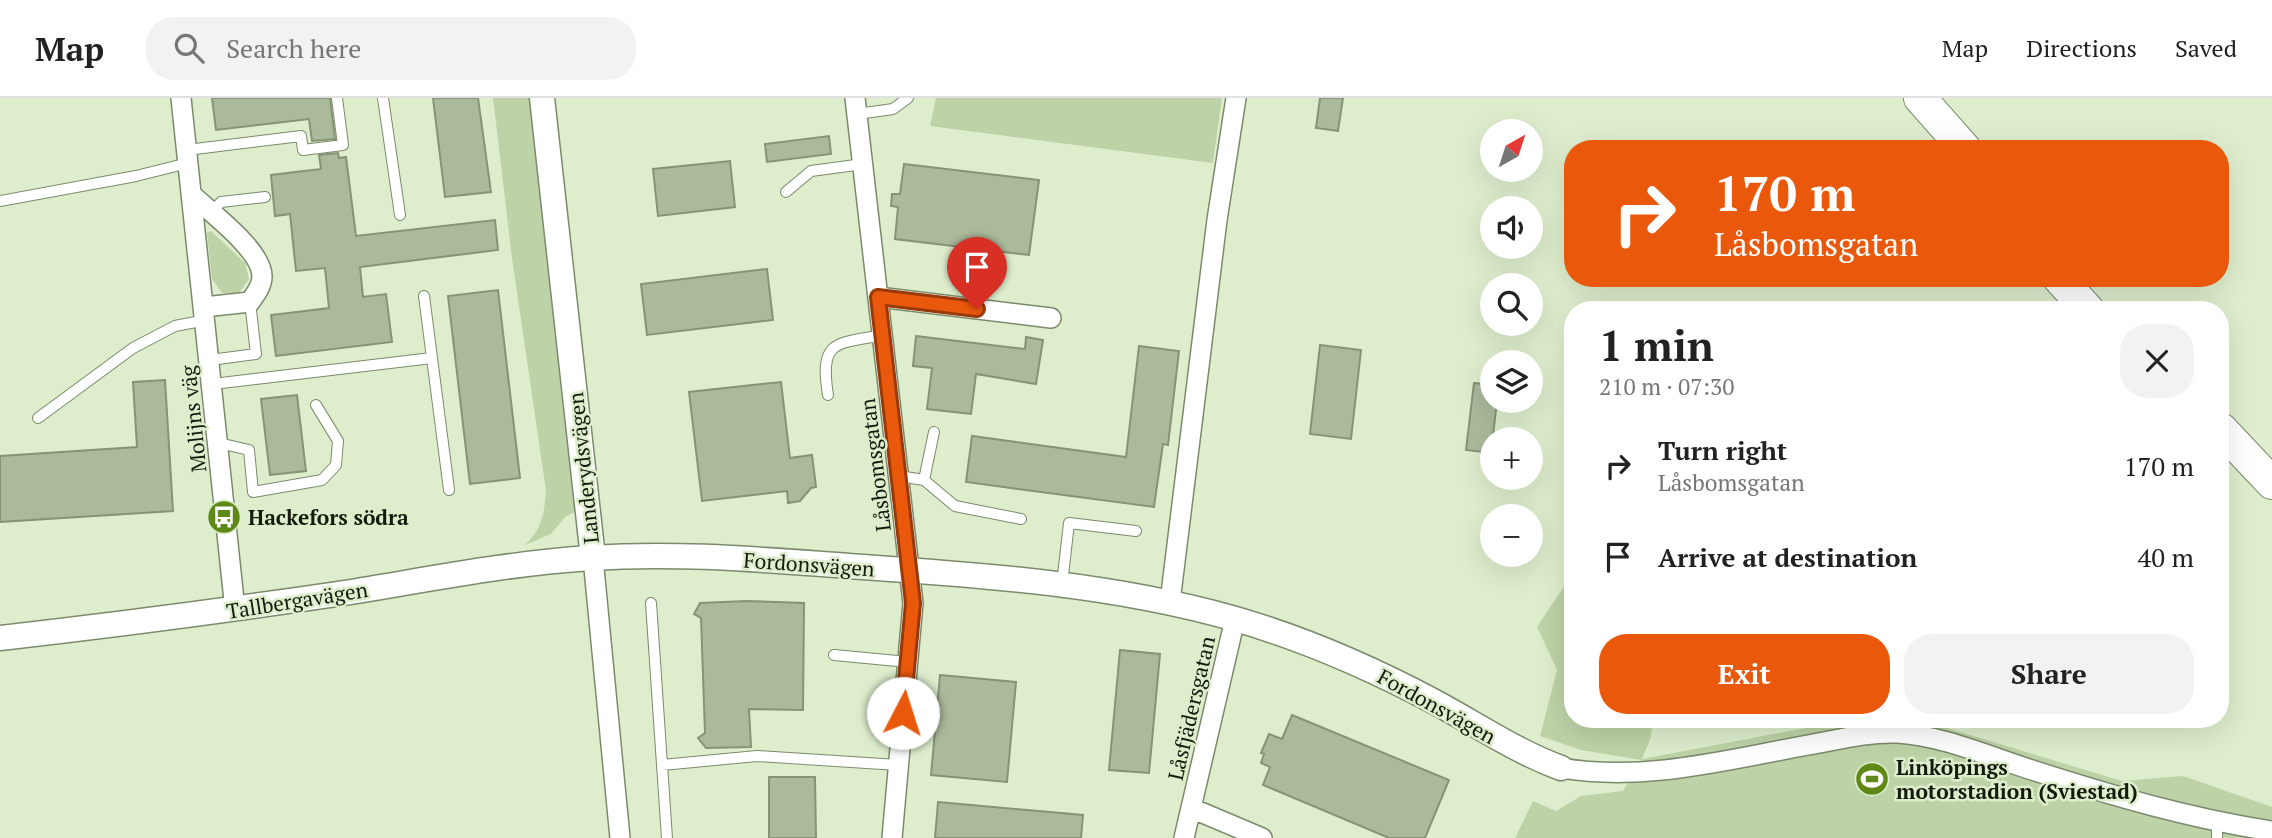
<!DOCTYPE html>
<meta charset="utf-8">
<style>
:root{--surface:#fff;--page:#f2f2f2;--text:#222;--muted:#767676;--line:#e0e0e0;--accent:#ea580c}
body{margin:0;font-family:"PT Serif",serif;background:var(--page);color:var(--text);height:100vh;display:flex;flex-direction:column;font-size:26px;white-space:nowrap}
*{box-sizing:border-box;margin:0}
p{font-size:23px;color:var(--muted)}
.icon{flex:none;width:38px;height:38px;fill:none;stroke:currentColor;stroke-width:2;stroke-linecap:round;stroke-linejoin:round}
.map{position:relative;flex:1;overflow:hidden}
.details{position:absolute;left:1564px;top:203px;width:665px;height:427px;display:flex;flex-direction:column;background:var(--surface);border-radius:28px;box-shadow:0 7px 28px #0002}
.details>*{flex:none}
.guide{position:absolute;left:1564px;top:42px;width:665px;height:147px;border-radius:28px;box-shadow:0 7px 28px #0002;background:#ea580c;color:#fff;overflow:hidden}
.needle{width:46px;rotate:39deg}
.tools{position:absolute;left:1480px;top:21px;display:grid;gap:14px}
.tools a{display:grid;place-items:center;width:63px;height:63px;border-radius:50%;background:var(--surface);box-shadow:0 7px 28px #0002;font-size:35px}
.pin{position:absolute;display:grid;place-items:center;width:60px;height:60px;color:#fff;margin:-72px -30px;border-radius:50% 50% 50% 0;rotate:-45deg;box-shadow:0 0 7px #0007}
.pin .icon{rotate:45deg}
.me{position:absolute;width:77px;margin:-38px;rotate:5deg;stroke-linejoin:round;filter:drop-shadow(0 0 5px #0008)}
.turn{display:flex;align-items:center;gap:24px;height:147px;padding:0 35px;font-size:32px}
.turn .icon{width:91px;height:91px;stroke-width:2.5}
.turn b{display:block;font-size:49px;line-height:60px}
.round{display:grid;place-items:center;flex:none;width:74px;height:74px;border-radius:28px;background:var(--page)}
.overview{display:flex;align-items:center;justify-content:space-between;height:119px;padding:0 35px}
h1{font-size:42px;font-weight:800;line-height:52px}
.action{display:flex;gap:14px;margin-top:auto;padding:14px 35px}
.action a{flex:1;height:80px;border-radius:28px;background:var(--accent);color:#fff;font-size:28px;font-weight:800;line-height:80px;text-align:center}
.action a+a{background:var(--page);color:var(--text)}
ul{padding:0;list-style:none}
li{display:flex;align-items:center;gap:21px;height:91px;padding:0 35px}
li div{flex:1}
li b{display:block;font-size:26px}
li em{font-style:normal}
header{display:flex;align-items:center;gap:42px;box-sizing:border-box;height:98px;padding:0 35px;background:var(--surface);border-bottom:2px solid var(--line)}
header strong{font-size:33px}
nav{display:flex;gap:38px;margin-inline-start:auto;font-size:24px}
.search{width:490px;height:63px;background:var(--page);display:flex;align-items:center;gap:18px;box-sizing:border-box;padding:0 24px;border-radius:28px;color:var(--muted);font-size:26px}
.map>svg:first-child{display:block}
.green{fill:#bdd3a7}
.building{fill:#abba9b;stroke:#869476;stroke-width:2}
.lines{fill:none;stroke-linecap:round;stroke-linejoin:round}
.service-casing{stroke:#7b8a6c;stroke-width:12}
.minor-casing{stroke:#7b8a6c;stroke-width:22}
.tertiary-casing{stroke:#7b8a6c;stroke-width:27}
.primary-casing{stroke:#7b8a6c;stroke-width:34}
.service{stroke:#fff;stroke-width:10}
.minor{stroke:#fff;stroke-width:19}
.tertiary{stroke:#fff;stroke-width:24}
.primary{stroke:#fff;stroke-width:32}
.route-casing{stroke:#983908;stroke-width:18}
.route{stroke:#ea580c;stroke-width:12}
.labels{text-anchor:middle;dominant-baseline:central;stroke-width:5;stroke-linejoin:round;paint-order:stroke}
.street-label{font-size:21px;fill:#141a0e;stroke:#deeecd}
.poi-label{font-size:21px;font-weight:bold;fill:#141a0e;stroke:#deeecd;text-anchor:start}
</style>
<header>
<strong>Map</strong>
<div class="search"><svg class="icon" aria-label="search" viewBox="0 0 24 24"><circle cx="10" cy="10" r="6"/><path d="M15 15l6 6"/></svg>Search here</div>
<nav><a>Map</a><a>Directions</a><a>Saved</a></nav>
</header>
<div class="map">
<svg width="2272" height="740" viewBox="0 0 2272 740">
<rect width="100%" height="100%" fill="#deeecd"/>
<path class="green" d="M493,0H529L576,406L575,414L566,418L551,436L525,447C542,431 544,416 546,393L512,160Z
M936,0H1222L1213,65L930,28Z
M211,133L245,165L249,181L239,195H222L212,181L207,135Z
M1573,475V621H1653L1651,639L1642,661L1853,621H1872L1944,629L2122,683L2183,678L2272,709V740H1515L1533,703L1556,713L1581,698L1623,693L1641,662L1581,652L1540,638L1557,572L1537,529Z"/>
<path class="building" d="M212,0H330L335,41L312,43L309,21L216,32Z
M433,0H478L491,94L445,99Z
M1320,0H1343L1338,33L1316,30Z
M829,38L831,56L767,64L765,46Z
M338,55L339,60L346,59L356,138L495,122L498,152L360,169L363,199L386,196L392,244L276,258L271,217L329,210L325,170L296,173L290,116L275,118L271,77L321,71L319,57Z
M730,63L735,109L658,118L653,71Z
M904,66L1039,82L1029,157L895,141L898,109L891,108L892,96H900Z
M767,171L773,222L647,237L641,186Z
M498,192L520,380L470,386L448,198Z
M916,238L1025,251L1026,239L1043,242L1036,286L976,276L971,316L927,311L932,270L913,268Z
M1320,247L1361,252L1351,341L1310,336Z
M1139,248L1179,253L1168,347L1163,346L1154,409L966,384L972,338L1126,359Z
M165,282L173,413L0,424V358L137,349L133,284Z
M781,284L790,360L812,357L816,389L811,390L800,403L788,405L787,393L702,403L689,294Z
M1474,285L1493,287V303H1497L1491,355L1466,352Z
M297,297L306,373L270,377L261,301Z
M746,503L804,505L803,612L749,611L751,649L706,650L698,640L705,635L701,520L694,516L700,505Z
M1120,552L1160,556L1149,675L1109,672Z
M940,577L1016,584L1007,684L931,677Z
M1292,617L1449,682L1425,740H1389L1263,687L1270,669L1261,665L1264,656L1261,655L1269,636L1282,641Z
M769,679H815L816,740H769Z
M938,704L1083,717L1081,740H935Z"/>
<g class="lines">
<g class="service-casing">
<path id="service" d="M383,0L400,117
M857,16L893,11L908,0
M187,52L301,38L303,52L343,47L337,0
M786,94L811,73L863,66
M0,103L136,78L188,65
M211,115L221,104L265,99
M432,260L449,392
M210,262L256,256L250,204
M213,286L432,260L424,198
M828,297C819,241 836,246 883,237
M38,320L133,250L175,228L206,222
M219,345L249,352L253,394L322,382L336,367L338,343L316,307
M899,378L924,382L955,408L1021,421
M924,382L934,334
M1062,486L1069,425L1136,433
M651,505L667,740
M834,557L908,564
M662,667L757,658L898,667
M2217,724V740"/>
</g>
<g class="minor-casing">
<path id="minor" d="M181,0L235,512
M855,0L913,505L892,740
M192,97C211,115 263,153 262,179C262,188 255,197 250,204L204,209
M878,199L1051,220
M593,460L620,740
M1170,504L1217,122L1236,0
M1561,670C1645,684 1726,662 1808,647C1837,642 1867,634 1897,635C1941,637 1993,660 2035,673C2113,698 2192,721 2272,733
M1191,710L1262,740
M1184,740L1235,521"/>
</g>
<g class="tertiary-casing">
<path id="tertiary" d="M542,0L593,460
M0,540C115,527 229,512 344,495C426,482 509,465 591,460C677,454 764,462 849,468C978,477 1108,485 1232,520C1302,540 1369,569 1433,603C1476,626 1515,653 1561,670"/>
</g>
<g class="primary-casing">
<path id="primary" d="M1920,0L1965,51
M2059,180L2088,212
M2221,331L2272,385"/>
</g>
<use href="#service" class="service"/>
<use href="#minor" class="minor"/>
<use href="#tertiary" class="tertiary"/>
<use href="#primary" class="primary"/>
</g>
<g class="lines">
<g class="route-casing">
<path id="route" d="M903,615L913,505L878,199L977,211"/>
</g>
<use href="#route" class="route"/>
</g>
<defs>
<g id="bus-disc" transform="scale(1.75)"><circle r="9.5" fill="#5f8917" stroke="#deeecd"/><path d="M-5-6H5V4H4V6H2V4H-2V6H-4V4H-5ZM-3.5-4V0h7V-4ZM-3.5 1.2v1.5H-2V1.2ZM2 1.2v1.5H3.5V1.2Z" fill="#fff"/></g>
<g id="stadium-disc" transform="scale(1.75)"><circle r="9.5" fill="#5f8917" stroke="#deeecd"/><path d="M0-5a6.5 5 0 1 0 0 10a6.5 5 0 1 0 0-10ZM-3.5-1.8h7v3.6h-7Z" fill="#fff"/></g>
</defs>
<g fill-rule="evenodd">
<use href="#bus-disc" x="224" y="419"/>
<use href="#stadium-disc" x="1872" y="681"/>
</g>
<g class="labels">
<g class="street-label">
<text transform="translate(193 321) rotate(-96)">Molijns väg</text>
<text transform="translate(875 367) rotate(-97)">Låsbomsgatan</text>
<text transform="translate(583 370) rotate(-96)">Landerydsvägen</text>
<text transform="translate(809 466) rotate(4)">Fordonsvägen</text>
<text transform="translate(297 502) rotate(-9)">Tallbergavägen</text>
<text transform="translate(1437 608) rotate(29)">Fordonsvägen</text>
<text transform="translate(1191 610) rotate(-77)">Låsfjädersgatan</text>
</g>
<g class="poi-label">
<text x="248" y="419">Hackefors södra</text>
<text x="1896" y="669">Linköpings<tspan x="1896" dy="24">motorstadion (Sviestad)</tspan></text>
</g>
</g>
</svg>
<div class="tools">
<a><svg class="needle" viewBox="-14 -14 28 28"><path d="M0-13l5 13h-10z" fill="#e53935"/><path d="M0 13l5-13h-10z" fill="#767676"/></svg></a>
<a><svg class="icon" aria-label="sound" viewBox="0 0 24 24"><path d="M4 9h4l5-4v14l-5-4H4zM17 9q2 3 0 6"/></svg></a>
<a><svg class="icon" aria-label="search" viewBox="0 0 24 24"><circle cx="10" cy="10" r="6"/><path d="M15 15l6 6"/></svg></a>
<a><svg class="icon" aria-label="layers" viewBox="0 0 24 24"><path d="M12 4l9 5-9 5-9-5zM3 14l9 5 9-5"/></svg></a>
<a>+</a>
<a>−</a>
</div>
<div class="pin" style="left:977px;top:211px;background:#d93025"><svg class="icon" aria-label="arrive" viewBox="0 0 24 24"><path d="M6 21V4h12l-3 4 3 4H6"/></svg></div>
<svg class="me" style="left:903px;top:615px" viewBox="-20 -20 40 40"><circle r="19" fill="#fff"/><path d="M0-13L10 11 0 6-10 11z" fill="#ea580c"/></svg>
<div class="guide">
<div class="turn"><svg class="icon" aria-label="right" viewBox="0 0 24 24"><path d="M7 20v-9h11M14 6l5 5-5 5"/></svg><div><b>170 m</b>Låsbomsgatan</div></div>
</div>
<section class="details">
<div class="overview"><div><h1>1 min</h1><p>210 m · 07:30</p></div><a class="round"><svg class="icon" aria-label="close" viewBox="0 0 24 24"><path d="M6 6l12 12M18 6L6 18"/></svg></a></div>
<ul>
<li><svg class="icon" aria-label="right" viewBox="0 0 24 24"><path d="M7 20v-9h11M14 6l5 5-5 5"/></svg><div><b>Turn right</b><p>Låsbomsgatan</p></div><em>170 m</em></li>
<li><svg class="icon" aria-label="arrive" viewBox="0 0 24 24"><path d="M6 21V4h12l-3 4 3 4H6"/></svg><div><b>Arrive at destination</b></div><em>40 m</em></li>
</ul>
<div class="action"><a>Exit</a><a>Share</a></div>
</section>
</div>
